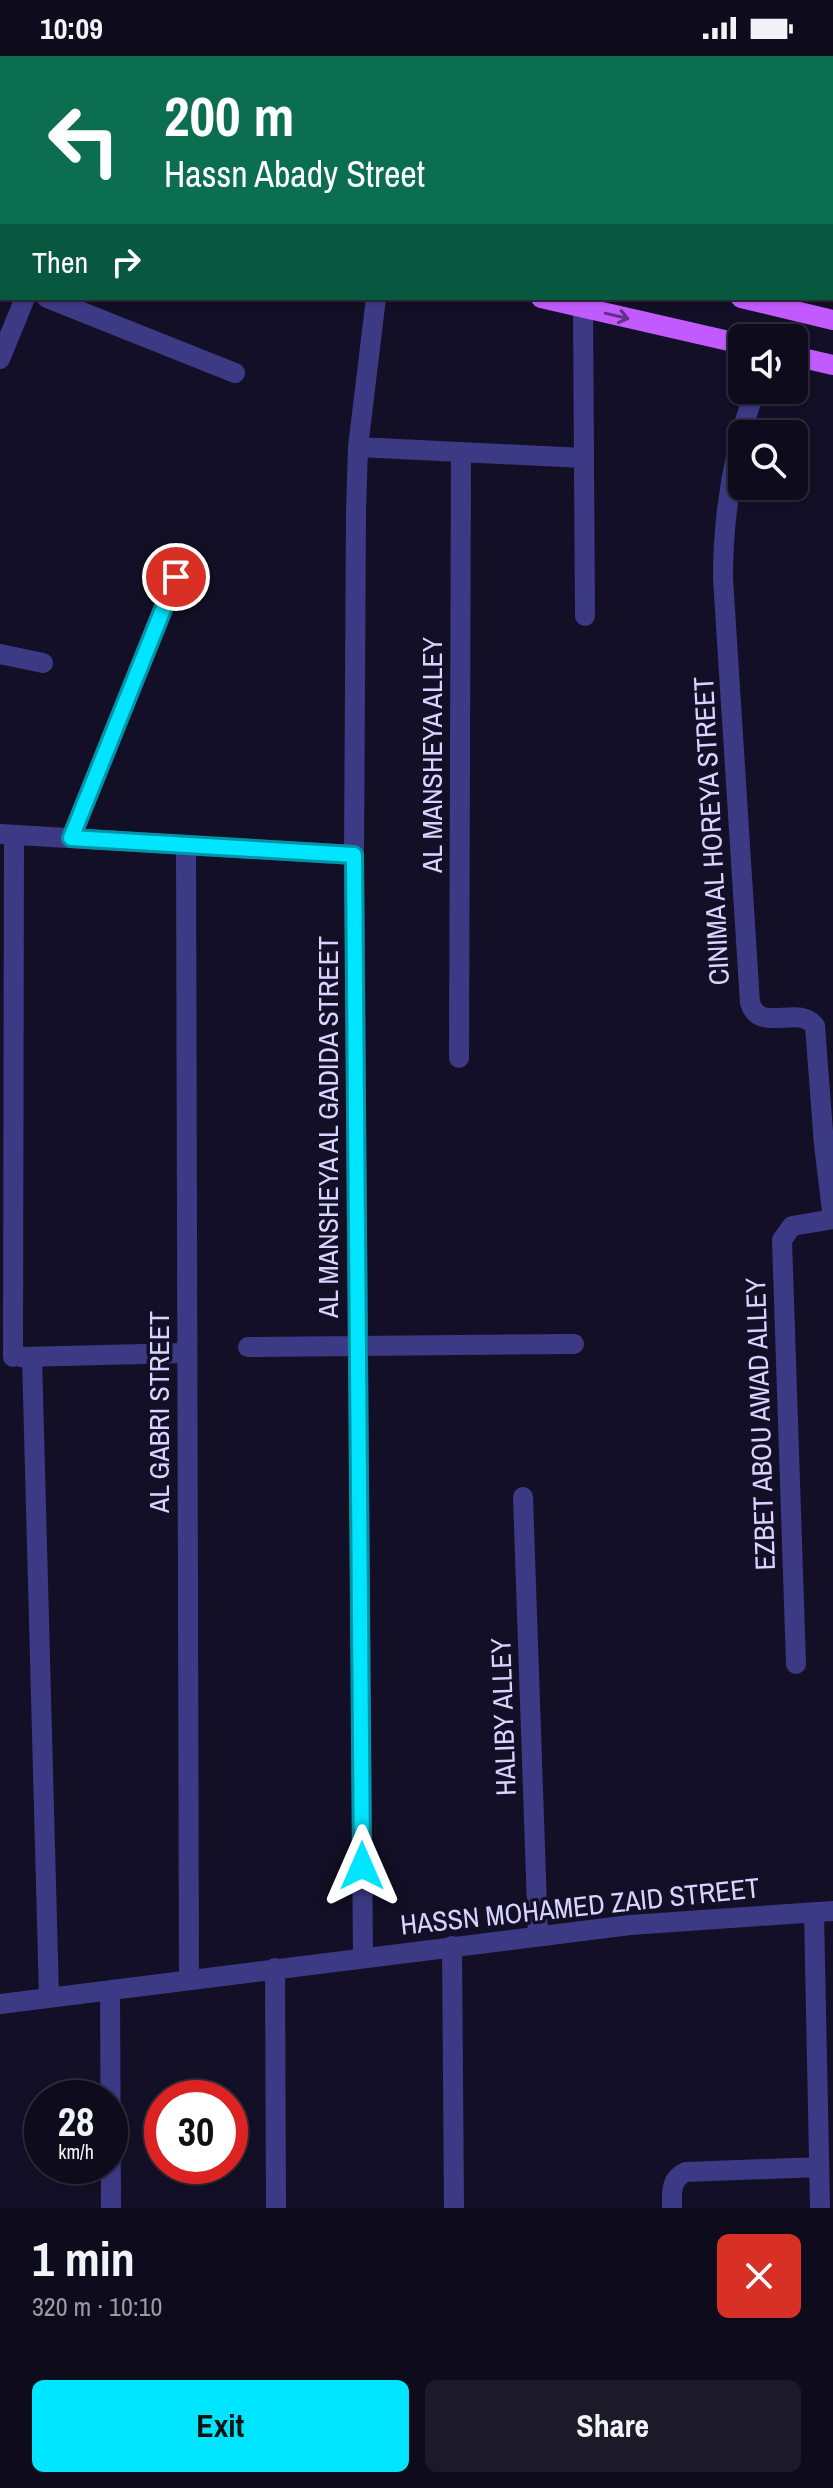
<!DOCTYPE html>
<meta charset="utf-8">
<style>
:root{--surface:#0e0b1c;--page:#1c1929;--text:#f1f3f6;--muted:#9b9ba3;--line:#2e2b3b;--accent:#00e5ff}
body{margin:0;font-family:"Archivo Narrow",sans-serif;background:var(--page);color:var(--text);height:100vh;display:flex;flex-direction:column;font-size:30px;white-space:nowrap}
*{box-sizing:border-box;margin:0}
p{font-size:26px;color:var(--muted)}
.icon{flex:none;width:44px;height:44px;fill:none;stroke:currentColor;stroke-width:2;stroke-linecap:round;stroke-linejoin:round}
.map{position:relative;height:2152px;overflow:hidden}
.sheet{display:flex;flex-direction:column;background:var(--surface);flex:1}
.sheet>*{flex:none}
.guide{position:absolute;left:0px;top:0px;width:834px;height:244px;box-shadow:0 2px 6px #0004,0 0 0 2px var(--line);background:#0b6e4f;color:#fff;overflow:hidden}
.fabs{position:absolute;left:728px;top:268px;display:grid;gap:16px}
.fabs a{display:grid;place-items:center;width:80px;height:80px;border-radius:12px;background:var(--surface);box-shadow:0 2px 6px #0004,0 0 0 2px var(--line);font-size:40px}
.speed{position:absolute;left:24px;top:2024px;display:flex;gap:16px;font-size:40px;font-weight:700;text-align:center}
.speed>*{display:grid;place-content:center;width:104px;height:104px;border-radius:50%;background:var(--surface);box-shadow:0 2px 6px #0004,0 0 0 2px var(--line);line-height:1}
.speed small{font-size:20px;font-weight:400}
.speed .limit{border:12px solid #d22;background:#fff;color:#111}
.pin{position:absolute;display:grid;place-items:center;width:68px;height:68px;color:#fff;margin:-34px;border:4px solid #fff;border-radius:50%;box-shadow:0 2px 8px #0007}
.me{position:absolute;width:88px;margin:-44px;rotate:0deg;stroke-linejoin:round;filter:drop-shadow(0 0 6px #0008)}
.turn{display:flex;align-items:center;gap:28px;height:168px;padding:0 32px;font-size:36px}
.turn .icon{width:104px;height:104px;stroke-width:2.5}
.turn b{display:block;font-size:56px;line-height:68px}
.then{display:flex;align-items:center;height:76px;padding:0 32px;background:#0003;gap:16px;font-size:30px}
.round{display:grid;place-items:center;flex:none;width:84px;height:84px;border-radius:12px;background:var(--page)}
.head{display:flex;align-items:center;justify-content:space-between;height:136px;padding:0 32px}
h1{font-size:48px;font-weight:700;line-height:60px}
.cta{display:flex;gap:16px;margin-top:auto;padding:16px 32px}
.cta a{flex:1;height:92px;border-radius:12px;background:var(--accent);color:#111;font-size:32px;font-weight:700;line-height:92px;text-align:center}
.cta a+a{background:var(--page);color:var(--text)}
.status{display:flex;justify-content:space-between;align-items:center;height:56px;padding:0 40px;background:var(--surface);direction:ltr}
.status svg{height:22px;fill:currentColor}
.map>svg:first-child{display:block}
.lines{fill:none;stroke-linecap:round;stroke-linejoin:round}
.minor{stroke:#3d3a85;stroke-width:20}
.major{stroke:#c25bff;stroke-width:20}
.oneway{stroke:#623188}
.route-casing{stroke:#0095a6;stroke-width:20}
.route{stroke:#00e5ff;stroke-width:14}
.labels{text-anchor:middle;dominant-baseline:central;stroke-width:7;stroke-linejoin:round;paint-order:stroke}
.street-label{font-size:28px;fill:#d9d4ff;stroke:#130f26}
</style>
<div class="status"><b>10:09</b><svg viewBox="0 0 49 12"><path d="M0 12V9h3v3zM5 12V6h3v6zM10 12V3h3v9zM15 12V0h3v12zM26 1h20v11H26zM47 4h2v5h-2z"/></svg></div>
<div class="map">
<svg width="833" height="2152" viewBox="0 0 833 2152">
<rect width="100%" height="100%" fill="#130f26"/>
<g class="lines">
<path class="minor" d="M412,0L420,2
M76,2L77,0
M197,2V0
M317,2V0
M614,2V0
M759,2V0
M832,102H833
M0,175H2
M47,242L235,317
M583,252L585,560
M0,303L25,242
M755,334C733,396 723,456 723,522L750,947C760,978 798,948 815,970L824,1089L833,1163
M358,391L584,402
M0,598L43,607
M0,778L354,799
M71,782L176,521
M186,789L189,1924
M459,1002L461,396
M248,1291L574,1288
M13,1301L14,779
M20,1301L186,1297
M32,1301L49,1941
M523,1441L538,1880
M796,1608L782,1184L792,1170L833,1163
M814,1856L820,2152
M452,1890L454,2152
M363,1901L354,799L356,455L358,391L376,242
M275,1912L276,2152
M110,1934L111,2152
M0,1948L630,1869L833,1855
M672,2152C672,2136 670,2123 686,2116L819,2111"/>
<path class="major" d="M0,102H2
M541,242L742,288
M741,242L833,264
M794,300L833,309"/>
</g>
<defs><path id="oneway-shaft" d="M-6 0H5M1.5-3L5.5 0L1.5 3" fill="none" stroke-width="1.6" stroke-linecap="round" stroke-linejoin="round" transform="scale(2)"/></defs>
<use class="oneway" href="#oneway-shaft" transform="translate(617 260) rotate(13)"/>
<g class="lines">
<g class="route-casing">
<path id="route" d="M176,521L71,782L354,799L362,1810"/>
</g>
<use href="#route" class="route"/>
</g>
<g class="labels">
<g class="street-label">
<text transform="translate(432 699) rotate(-90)">AL MANSHEYA ALLEY</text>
<text transform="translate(711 775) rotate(-93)">CINIMA AL HOREYA STREET</text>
<text transform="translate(328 1071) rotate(-90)">AL MANSHEYA AL GADIDA STREET</text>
<text transform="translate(159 1356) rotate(-90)">AL GABRI STREET</text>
<text transform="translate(760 1368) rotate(-92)">EZBET ABOU AWAD ALLEY</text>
<text transform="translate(503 1661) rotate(-92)">HALIBY ALLEY</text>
<text transform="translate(580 1850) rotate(-6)">HASSN MOHAMED ZAID STREET</text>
</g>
</g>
</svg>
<div class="fabs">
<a><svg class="icon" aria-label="sound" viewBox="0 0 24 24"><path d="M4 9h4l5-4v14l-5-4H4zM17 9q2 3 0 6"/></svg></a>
<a><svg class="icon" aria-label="search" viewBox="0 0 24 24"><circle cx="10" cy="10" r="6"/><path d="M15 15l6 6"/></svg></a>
</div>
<div class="speed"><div>28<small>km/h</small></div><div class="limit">30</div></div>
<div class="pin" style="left:176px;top:521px;background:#d93025"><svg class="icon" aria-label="arrive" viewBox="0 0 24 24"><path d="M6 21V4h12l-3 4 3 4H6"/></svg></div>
<svg class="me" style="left:362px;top:1810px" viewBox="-20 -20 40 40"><path d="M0-17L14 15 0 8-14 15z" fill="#00e5ff" stroke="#fff" stroke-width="4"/></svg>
<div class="guide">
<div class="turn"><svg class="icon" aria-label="left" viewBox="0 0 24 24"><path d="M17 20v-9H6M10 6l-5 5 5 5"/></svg><div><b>200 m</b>Hassn Abady Street</div></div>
<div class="then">Then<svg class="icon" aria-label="right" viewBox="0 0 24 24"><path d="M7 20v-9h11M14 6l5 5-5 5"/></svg></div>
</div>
</div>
<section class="sheet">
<div class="head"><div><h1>1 min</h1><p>320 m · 10:10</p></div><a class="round" style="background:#d93025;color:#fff"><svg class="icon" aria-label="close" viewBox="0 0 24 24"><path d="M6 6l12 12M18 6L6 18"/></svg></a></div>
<div class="cta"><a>Exit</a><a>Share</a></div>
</section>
